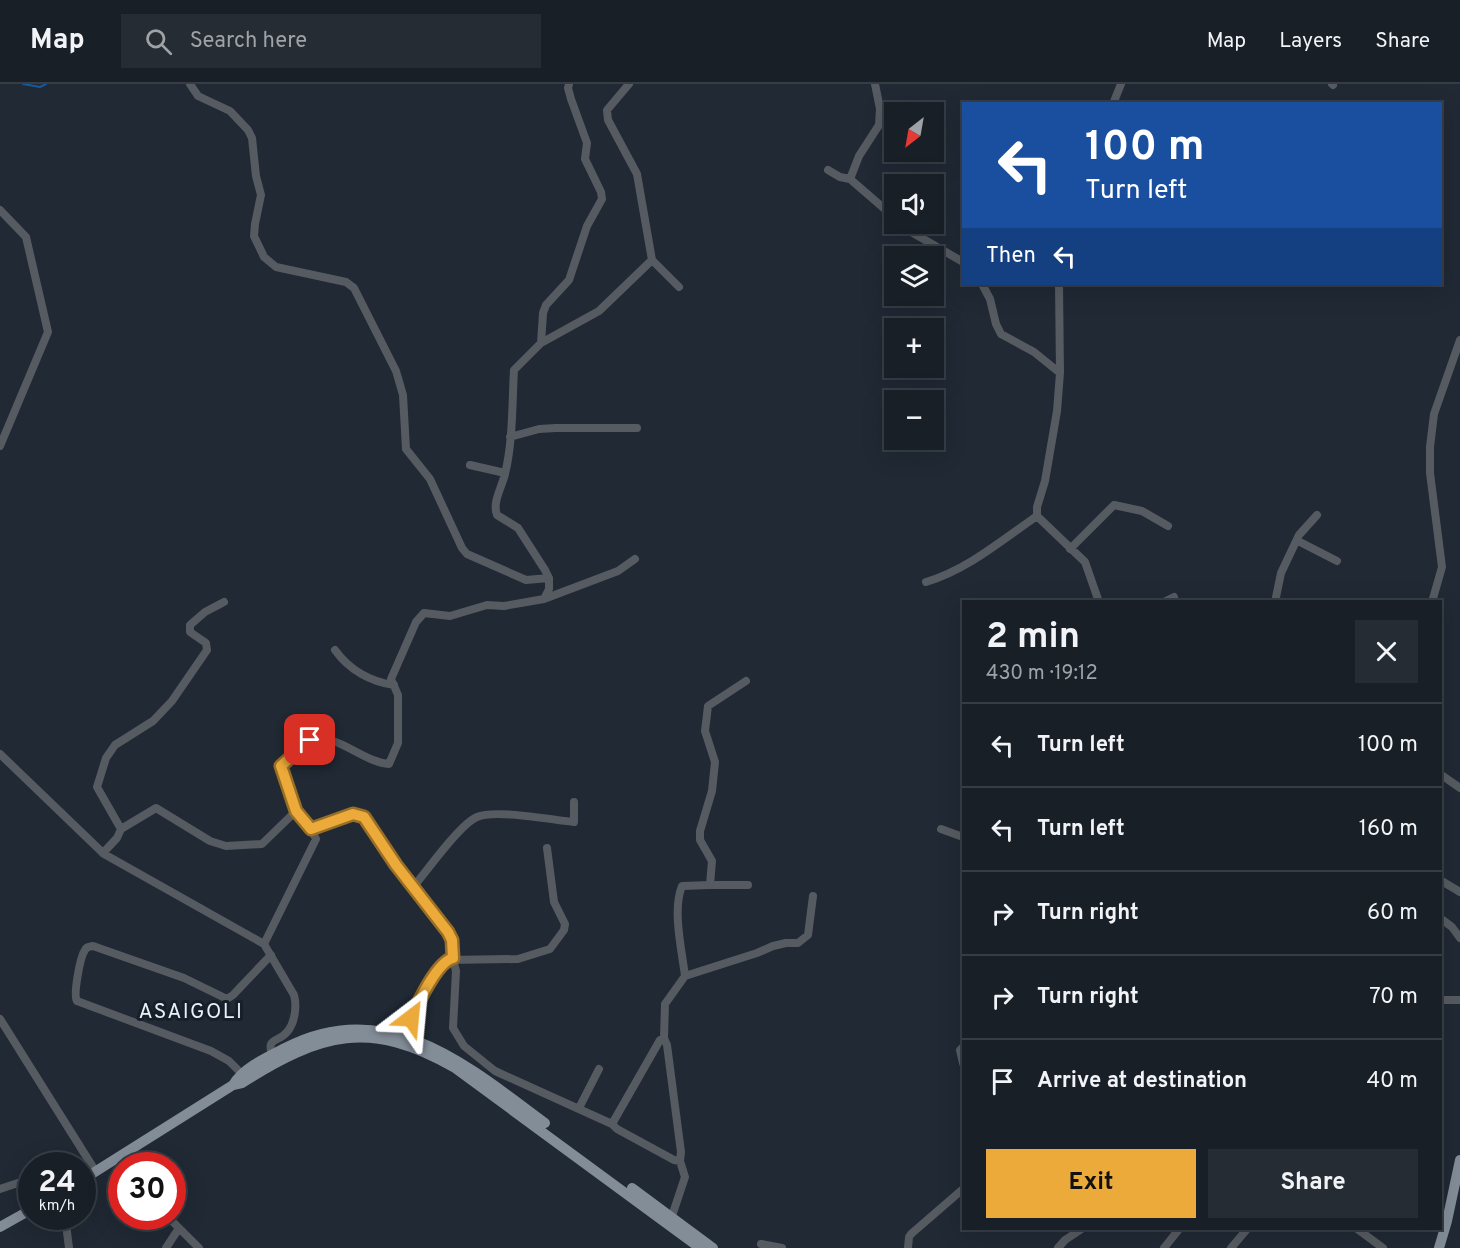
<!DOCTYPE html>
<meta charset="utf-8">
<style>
:root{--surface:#181f27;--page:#252c33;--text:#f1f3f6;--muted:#9fa2a7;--line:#363d44;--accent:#ebaa39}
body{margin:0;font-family:Overpass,sans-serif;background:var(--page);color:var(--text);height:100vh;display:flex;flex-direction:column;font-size:22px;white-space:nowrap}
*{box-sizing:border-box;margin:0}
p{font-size:20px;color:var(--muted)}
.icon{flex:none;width:33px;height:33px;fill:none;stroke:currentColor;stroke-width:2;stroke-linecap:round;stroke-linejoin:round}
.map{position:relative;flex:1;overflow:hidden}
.drawer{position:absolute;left:962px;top:516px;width:480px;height:630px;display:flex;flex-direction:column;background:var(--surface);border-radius:0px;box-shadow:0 6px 24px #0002,0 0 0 2px var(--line)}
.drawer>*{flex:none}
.guide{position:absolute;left:962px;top:18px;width:480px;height:183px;border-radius:0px;box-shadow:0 6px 24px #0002,0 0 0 2px var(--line);background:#1a4fa0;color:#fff;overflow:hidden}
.needle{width:39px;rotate:211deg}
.buttons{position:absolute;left:884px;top:18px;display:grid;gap:12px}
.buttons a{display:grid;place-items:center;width:60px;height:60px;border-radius:0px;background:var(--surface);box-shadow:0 6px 24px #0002,0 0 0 2px var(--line);font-size:30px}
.speed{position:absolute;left:18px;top:1068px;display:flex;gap:12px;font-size:30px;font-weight:700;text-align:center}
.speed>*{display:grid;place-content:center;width:78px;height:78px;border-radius:50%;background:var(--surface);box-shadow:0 6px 24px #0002,0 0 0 2px var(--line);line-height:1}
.speed small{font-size:15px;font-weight:400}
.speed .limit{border:9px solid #d22;background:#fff;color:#111}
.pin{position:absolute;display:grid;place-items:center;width:51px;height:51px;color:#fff;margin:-26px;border-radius:12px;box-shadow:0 3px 9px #0006}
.me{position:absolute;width:66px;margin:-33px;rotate:29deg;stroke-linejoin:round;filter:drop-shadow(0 0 4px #0008)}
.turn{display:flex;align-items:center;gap:21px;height:126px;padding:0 24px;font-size:27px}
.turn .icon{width:78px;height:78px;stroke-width:2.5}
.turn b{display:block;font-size:42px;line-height:51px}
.then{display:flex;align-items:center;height:57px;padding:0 24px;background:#0003;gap:12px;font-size:22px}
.round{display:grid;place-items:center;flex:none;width:63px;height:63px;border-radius:0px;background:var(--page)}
.head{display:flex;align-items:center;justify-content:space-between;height:102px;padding:0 24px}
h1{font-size:36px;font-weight:700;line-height:45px}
.button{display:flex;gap:12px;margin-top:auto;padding:12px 24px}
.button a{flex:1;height:69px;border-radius:0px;background:var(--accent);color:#111;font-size:24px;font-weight:700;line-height:69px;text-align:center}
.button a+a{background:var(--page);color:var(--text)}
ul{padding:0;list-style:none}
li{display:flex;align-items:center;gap:18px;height:84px;padding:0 24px;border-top:2px solid var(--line)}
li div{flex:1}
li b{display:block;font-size:22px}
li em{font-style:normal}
header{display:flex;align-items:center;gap:36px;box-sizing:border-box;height:84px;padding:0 30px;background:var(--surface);border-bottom:2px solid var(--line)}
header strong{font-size:28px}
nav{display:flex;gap:33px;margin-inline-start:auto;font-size:21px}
.search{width:420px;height:54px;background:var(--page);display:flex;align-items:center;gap:15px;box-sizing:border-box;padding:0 21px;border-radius:0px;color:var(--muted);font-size:22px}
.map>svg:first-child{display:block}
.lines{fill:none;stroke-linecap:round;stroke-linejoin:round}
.stream{stroke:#15599e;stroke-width:2}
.minor{stroke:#565b61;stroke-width:8}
.major{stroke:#838d98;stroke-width:10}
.route-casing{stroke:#996e25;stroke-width:15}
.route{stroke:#ebaa39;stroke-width:10}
.labels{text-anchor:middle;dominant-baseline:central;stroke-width:6;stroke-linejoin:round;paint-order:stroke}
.quarter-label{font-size:21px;letter-spacing:1.5px;fill:#e9f0f7;stroke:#171f2a}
</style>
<header>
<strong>Map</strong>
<div class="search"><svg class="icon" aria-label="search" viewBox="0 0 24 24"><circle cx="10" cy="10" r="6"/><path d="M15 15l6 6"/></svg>Search here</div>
<nav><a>Map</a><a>Layers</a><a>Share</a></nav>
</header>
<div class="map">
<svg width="1460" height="1164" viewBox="0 0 1460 1164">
<rect width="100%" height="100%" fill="#202934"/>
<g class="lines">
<path class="stream" d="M23,0L40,3L46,0"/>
<path class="minor" d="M190,0L198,12L230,27L248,46L252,54L256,92L261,111L255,140L254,152L264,173L276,183L346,198L354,204L396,287L403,311L406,365L430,395L462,464L467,470L526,496L549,494
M629,0L607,26L608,36L637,90L652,176L679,203
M1332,0L1333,1
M1113,20L1121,0
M828,86L840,93L850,95L894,133
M850,95L859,72L879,41L880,25L875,0
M0,126L26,153L48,248L0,362
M902,140L913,149L963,178
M982,200L990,215L996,240L1001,250L1034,268L1060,289
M1059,200L1060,289L1057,327L1045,397L1037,423V432L1085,478L1099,518
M541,259L599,227L652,176
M510,353L539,345L556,344H637
M470,381L505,389
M1298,457L1337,477
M1070,465L1114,421L1142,427L1168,442
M926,498C967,486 1002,456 1037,432
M544,515L618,487L635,475
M1164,518L1174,513L1175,518
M1275,518L1281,489L1299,451L1317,431
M1432,518L1442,483L1430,389V363L1434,330L1460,256
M335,566C349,586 371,598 394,601
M0,670L104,770L264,860L294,911C297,922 295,939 287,948C278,959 265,953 273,973
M1440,690L1460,704
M121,745L156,724L210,757L226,762L262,760L296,727
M311,745L353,730L364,733L396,781L448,848L452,856L451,867L456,887L453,944L464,962L495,987L612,1040L617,1045L674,1076L680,1077
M941,745L963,753
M103,769L117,754L121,745L97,703L106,674L115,661L153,637L172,617L207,566L206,559L190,548V541L205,528L224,518
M1440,796L1460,808
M707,801H748
M414,802C427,787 460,740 477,733C495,725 553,736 574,738V718
M1440,834L1452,843L1460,854
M264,860L316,755L311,745L296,727L281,682C289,673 299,661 309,656C333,646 364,679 389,680L398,659V611L391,595L416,538L424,529L450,532L487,521L504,522L544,515L549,505V494L545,486L518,444L497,431C492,418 502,403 505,390C513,357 512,321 514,286L541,259L543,229L546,221L569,196L587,142L602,115L601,108L585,75L587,59L571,15L568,4L569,0
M685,892C682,867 672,826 682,802L710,801L712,777L700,756V747L712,707L715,678L705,647L708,622L746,597
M1440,916H1460
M0,935L96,1088
M401,951L420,916L447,876L518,875L550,865L564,846L565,840L554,818L547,764
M963,963L960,966L963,979
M242,990L229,977L211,967L77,917C73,911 80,873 85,866C87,862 89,863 93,862L184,894L227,915L233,911L271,871
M579,1024L599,985
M612,1040L660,956L664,954
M128,1068L136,1082
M0,1105L21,1098L32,1097
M65,1132L69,1164
M167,1132L199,1164
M670,1138L685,1093L680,1077L681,1068L667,961L664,954L665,920L685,892L757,869L773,862L786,859H798L808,851L813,812
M1356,1144L1383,1164
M761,1160L782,1164
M166,1164L179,1144
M908,1164L909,1153L911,1150L963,1105
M1058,1164L1065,1156L1083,1144
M1164,1164L1180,1144
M1231,1164L1248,1144"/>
<path class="major" d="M233,1001C243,984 267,973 285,964C386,911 467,981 545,1039
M82,1096L233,1001L242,999C321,949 370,935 455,984L700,1164
M632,1104L713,1164
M0,1143L32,1125
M1439,1164L1447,1137L1460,1076"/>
</g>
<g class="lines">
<g class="route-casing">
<path id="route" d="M310,656L281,682L296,727L311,745L353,730L364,733L396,781L448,848L452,856L453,874C437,878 418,919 411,934"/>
</g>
<use href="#route" class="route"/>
</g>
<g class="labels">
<g class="quarter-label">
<text x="191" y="928">ASAIGOLI</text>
</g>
</g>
</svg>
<div class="buttons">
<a><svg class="needle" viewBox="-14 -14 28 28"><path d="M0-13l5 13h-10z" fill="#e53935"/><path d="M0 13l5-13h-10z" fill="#9fa2a7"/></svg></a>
<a><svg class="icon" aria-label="sound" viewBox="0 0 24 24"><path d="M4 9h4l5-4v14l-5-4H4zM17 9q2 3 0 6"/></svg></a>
<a><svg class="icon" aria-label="layers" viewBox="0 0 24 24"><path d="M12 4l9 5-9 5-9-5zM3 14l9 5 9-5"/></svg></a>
<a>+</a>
<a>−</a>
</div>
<div class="speed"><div>24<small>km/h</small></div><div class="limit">30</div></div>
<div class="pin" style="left:310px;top:656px;background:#d93025"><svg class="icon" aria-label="arrive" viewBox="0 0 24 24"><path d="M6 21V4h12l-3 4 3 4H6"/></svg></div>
<svg class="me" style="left:411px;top:934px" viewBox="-20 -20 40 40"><path d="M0-17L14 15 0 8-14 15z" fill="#ebaa39" stroke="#fff" stroke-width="4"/></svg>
<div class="guide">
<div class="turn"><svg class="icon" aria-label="left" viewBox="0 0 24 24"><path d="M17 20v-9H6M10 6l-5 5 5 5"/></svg><div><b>100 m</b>Turn left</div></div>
<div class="then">Then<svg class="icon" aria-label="left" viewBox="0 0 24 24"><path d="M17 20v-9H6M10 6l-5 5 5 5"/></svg></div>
</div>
<section class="drawer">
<div class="head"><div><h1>2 min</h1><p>430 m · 19:12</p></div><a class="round"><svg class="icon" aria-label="close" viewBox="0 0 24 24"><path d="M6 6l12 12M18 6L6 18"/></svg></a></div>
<ul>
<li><svg class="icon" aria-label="left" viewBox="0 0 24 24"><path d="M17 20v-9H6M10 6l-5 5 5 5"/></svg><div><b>Turn left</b></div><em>100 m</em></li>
<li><svg class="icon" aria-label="left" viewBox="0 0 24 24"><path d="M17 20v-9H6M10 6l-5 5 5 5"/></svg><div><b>Turn left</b></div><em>160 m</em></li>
<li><svg class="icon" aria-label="right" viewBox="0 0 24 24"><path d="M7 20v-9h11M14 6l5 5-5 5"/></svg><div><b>Turn right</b></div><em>60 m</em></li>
<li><svg class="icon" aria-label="right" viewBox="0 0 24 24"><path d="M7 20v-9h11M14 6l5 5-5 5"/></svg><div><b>Turn right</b></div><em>70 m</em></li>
<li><svg class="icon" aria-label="arrive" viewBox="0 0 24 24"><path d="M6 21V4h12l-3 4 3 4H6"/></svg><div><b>Arrive at destination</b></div><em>40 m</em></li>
</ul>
<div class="button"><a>Exit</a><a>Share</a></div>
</section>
</div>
